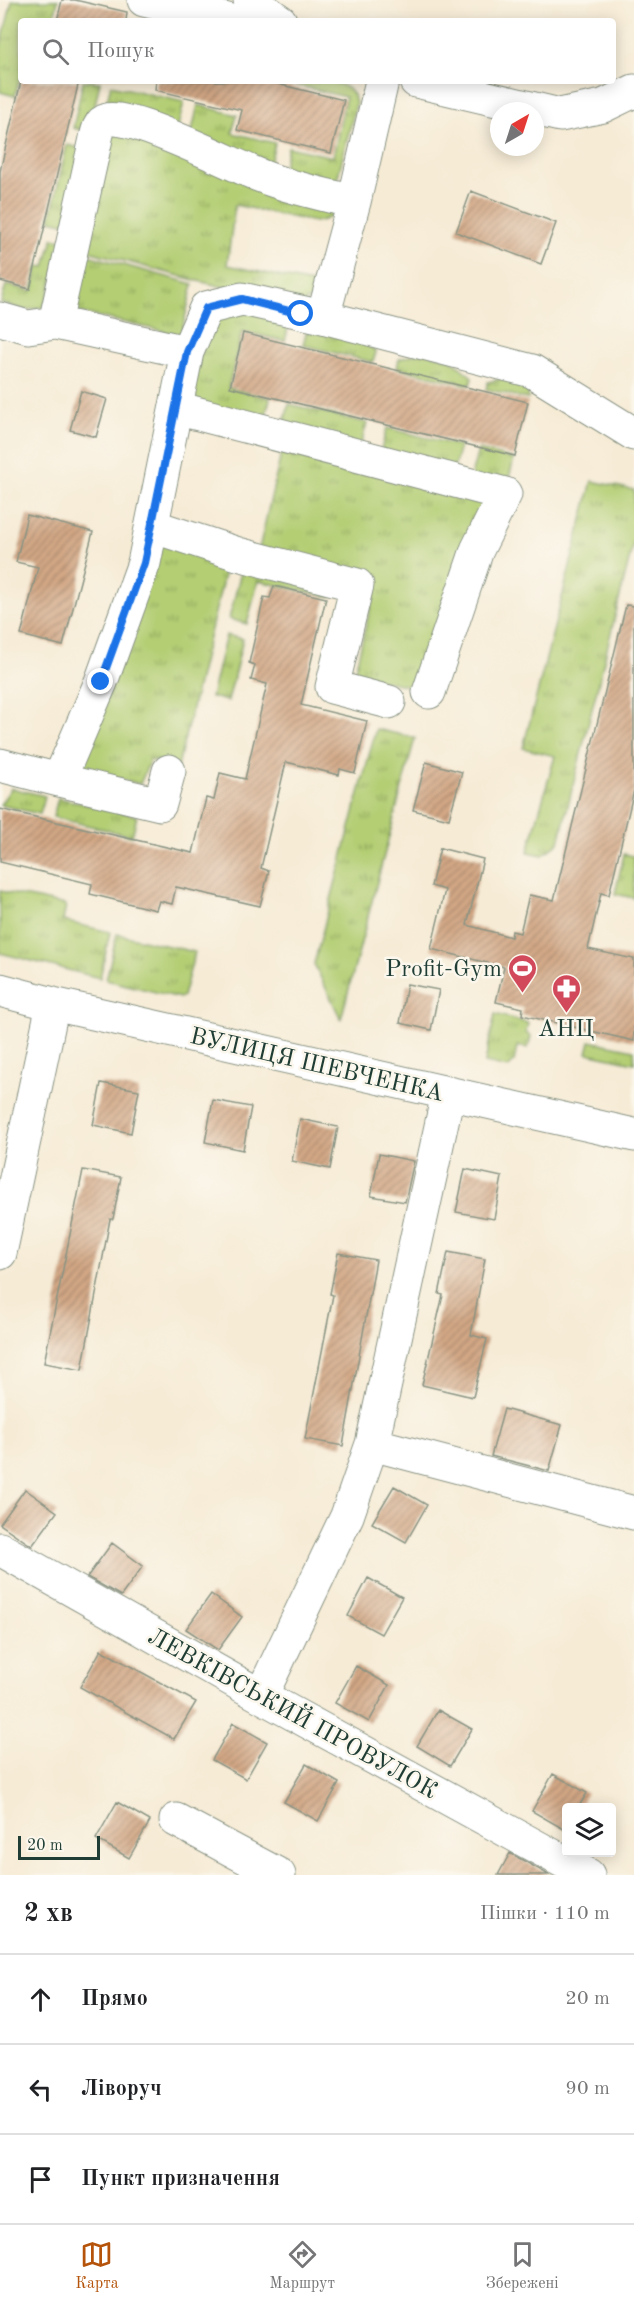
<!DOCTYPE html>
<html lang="uk">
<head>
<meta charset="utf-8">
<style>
  :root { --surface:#fff; --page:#f6f6f6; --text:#202124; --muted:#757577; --line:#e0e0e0; --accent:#b45309 }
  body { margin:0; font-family:"Old Standard TT",serif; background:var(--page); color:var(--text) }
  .controls { position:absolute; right:18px; bottom:18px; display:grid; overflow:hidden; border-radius:6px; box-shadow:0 3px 15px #0003 }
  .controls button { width:54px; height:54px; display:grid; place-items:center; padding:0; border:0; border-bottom:2px solid var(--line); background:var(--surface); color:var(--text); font:30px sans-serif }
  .compass { position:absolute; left:490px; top:102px; width:54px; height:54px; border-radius:50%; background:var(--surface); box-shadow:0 3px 15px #0003; rotate:39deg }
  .scale { position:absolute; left:18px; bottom:15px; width:82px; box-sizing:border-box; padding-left:6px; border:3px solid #1f3d34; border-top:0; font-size:16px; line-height:21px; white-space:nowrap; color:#1f3d34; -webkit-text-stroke:4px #fbf7ec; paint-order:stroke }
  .stop { position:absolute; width:18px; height:18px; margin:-14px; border:4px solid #1a73e8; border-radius:50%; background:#fff }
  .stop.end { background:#1a73e8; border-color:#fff; box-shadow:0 2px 6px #0008 }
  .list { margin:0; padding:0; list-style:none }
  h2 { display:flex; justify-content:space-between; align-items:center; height:78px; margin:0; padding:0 24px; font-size:26px }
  h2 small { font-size:20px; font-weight:400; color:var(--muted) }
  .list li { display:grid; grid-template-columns:39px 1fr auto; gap:18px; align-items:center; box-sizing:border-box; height:90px; padding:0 24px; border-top:2px solid var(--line) }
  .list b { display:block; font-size:22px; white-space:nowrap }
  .list em { font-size:20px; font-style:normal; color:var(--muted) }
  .icon { flex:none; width:33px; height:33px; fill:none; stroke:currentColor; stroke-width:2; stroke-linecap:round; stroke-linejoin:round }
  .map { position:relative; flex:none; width:634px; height:1875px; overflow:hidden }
  .search { position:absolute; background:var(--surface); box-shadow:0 3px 15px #0003; left:18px; right:18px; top:18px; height:66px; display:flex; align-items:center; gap:15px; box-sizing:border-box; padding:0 21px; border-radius:6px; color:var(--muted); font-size:22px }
  .sheet { height:348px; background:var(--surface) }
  nav { display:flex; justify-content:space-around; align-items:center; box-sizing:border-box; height:84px; border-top:2px solid var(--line); background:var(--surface); font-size:16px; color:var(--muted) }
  nav a { display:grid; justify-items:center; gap:3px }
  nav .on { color:var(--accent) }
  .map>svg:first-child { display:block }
  .grass { fill:url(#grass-tufts); stroke:#698654; stroke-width:1.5 }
  .building { fill:url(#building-hatch) }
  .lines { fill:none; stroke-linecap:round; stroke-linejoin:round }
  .minor-casing { stroke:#8a9484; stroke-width:35 }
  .minor { stroke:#fff; stroke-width:33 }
  .route { stroke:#1a73e8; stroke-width:8 }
  .labels { text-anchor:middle; stroke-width:5; stroke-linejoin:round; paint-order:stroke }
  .poi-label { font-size:24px; fill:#1f3d34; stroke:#fbf7ec; text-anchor:end }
  .street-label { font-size:24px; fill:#1f3d34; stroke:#fbf7ec }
</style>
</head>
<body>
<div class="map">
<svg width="634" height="1875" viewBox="0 0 634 1875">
  <defs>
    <pattern id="grass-tufts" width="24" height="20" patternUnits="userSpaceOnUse" patternTransform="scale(1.5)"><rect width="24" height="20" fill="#b3ce73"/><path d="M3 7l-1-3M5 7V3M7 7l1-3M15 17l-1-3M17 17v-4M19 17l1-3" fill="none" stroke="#91a85f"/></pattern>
    <pattern id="building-hatch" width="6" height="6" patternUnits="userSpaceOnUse" patternTransform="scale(1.5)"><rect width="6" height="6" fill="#d2a785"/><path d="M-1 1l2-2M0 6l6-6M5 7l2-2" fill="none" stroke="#aa896e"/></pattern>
  </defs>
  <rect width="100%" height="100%" fill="#fbf7ec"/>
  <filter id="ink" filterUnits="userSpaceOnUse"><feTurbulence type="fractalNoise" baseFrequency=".0167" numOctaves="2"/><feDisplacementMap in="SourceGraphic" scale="12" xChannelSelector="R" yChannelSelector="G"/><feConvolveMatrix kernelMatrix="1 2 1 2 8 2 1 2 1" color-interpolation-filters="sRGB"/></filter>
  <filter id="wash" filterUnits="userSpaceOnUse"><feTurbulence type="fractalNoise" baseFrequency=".008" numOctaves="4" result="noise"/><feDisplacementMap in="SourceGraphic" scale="24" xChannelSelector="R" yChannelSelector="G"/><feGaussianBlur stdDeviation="1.35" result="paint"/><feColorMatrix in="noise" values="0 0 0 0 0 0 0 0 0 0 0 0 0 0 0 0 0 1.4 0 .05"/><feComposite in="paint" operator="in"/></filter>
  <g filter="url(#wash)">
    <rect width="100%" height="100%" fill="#f6ebd5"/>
    <path class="grass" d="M58,0L53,21H21V73L15,96L0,92V49L12,1Z
      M83,81L100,82L89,132L73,128Z
      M280,81C302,81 352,73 356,104L335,188L283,169L288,147L333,157L346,97Z
      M111,85L184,102L177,130L113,109L107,100Z
      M198,105L237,115L232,133L275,143L270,163L191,135Z
      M117,127L339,206C333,217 327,220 315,222L235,205L227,265L312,283L317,285L318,295L299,305L194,280L81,249L105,132Z
      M67,145L85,149L68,224L50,220Z
      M53,238L65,241L44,307L25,310L1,303L6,285L32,291L38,266L45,267Z
      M80,253L193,284L181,335L73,311Z
      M224,309L290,319L285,341L242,331L228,388L270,398L264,423L189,403L207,324Z
      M329,329L358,336L376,352L373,362L303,345L306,333Z
      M422,352L450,359L472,377L470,385L397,368L399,359Z
      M513,376L529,384L528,399L486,389L488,382Z
      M289,404L367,423L360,447L283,428Z
      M387,428L460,446L453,472L380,453Z
      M283,446L488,497L417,688L354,674L378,577L259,549Z
      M478,450L514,459L507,485L471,476Z
      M592,481L634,490V540L559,842L543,855L528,852L555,756L523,748Z
      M162,543L227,563L178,766L150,760L140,784L80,769Z
      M242,568L330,593L331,597L258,581L247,624L229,619Z
      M226,635L243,639L228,701L211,697Z
      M376,729L415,738L341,1019L314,964Z
      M11,788L45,796L40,814L0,805Z
      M58,798L137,816L132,836L53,817Z
      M624,854L634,856V898L615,894Z
      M0,891L66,905L63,921L110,932L100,978L0,953Z
      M117,934L195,952L183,996L180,998L106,980Z
      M495,1014L528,1023L526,1033L531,1036L528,1048L517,1046L514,1062L508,1068L485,1063Z
      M590,1041L634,1050V1063L587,1053Z"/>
    <g id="blocks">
      <path class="building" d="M62,0H75L127,12L126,21H57Z
        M21,81H79L30,289L0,281V171Z
        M156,81H265L344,100L331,153L237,130L242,110L155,90Z
        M471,191L556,223L541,264L456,232Z
        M243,333L528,402L515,456L230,387Z
        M81,391L107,399L96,437L70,430Z
        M27,515L93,532L63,646L21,635L38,567L16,562Z
        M274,586L326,598L301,705L367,721L355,773L340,769L339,775L286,762L261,868L269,871L260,906L176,887L172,904L159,901L156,910L90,894L92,884L0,862V809L193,853L206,798L214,800L220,773L245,779L267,684L251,680L255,665L249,663L264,597L270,598Z
        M626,605L634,606V790L609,895L601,893L588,949L634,959V1041L522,1015L523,1008L496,1002L504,967L431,949L445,890L431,886L440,848L483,859L467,925L511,937L512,931L520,933L529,895L554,900Z
        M426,762L462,772L449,819L413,810Z
        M407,984L439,990L431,1030L400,1023Z
        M101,1083L139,1090L131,1133L93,1125Z
        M213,1100L251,1107L243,1150L205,1142Z
        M300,1119L338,1127L330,1169L292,1161Z
        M379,1154L414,1161L405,1202L371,1196Z
        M465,1169L502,1177L494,1219L456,1212Z
        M83,1170L121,1177L113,1219H110L82,1370L44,1363Z
        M448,1252L485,1259L471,1335L487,1339L473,1397L422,1385L443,1295L439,1294Z
        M338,1253L376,1260L343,1446L305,1439L333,1295L330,1294Z
        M504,1409L562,1425L549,1471L491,1456Z
        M394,1486L427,1505L406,1542L372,1523Z
        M25,1489L57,1512L32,1546L0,1524Z
        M112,1543L143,1566L121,1596L87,1577Z
        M368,1578L402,1597L381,1634L348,1616Z
        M211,1594L242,1617L218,1650L186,1629Z
        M101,1650L196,1702L174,1739L80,1687Z
        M356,1666L389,1685L369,1722L335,1703Z
        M438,1710L472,1729L450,1766L417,1746Z
        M233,1723L267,1742L246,1779L212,1760Z
        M306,1764L339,1783L318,1821L284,1802Z
        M553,1774L587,1793L578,1808H567V1831L532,1811Z
        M117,1802L150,1821L129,1858L96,1839Z
        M510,1853L549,1875H498Z"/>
    </g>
  </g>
  <g filter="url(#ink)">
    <use href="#blocks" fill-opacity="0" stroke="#8a9484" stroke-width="1.5"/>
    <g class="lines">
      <defs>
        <path id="minor" d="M144,0L232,21
          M250,0L280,21
          M416,81L560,115L603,106L634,91
          M323,317L532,371L634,434
          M0,319L28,327L55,323L187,352
          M55,323L95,143C97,135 98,122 107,120C131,113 233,165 261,176C290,188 323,194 354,202
          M176,408L505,494L477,550L429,692
          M152,526L238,554L357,585L332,687L389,702
          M0,765L59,780L101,682L144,563L187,352L206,308L242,299L323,317L354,202L382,81
          M59,780L160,804L169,771
          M0,990L53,1004L634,1135
          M0,1253L53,1004
          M372,1444L634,1513
          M0,1549L261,1696L588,1875
          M261,1696L347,1516L372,1444L448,1094
          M176,1820L279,1875"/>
      </defs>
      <use href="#minor" class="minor-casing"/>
      <use href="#minor" class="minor"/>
    </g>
  </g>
  <g class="lines" filter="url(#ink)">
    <path class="route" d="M101,682L144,563L187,352L206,308L242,299L301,314"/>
  </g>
  <defs>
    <symbol id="stadium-pin" viewBox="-11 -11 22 30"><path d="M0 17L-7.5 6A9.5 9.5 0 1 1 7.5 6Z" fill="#d1495b" stroke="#fbf7ec"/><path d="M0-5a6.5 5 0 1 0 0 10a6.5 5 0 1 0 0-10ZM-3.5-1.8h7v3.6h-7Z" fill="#fff"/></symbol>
    <symbol id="pharmacy-pin" viewBox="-11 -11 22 30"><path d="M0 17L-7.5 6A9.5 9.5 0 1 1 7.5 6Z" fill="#d1495b" stroke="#fbf7ec"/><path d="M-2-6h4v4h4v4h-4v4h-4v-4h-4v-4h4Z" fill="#fff"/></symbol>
  </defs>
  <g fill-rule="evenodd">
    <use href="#stadium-pin" x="506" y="952" width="33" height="45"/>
    <use href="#pharmacy-pin" x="550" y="972" width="33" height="45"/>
  </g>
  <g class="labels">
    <g class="poi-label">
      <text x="502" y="976">Profit-Gym</text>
      <text x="566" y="1036" text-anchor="middle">АНЦ</text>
    </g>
    <g class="street-label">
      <text transform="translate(317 1064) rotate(13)" y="8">ВУЛИЦЯ ШЕВЧЕНКА</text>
      <text transform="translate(293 1713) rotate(29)" y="8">ЛЕВКІВСЬКИЙ ПРОВУЛОК</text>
    </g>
  </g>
</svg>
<div class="controls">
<button><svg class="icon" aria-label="layers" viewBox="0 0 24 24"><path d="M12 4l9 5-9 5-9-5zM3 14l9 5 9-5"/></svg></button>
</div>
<svg class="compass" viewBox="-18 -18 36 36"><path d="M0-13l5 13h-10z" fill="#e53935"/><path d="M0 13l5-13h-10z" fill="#757577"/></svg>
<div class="scale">20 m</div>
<div class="stop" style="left:301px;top:314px"></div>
<div class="stop end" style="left:101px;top:682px"></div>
<div class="search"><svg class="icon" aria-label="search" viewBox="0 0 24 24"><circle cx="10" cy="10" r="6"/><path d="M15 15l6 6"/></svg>Пошук</div>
</div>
<section class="sheet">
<h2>2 хв<small>Пішки · 110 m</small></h2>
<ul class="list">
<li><svg class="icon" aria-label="ahead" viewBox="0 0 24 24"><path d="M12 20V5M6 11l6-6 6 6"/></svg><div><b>Прямо</b></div><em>20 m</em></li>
<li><svg class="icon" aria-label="left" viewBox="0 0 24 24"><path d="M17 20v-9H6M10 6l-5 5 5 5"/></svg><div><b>Ліворуч</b></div><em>90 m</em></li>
<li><svg class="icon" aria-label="arrive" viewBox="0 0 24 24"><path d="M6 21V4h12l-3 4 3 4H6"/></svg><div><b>Пункт призначення</b></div></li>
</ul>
</section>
<nav>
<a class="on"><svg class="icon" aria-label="map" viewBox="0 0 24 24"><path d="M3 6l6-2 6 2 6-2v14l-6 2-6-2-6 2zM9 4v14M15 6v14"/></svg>Карта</a>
<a><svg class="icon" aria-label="directions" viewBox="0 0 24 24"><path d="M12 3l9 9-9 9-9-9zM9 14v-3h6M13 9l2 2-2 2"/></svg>Маршрут</a>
<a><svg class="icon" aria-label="saved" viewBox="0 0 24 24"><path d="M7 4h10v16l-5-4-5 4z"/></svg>Збережені</a>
</nav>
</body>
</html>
